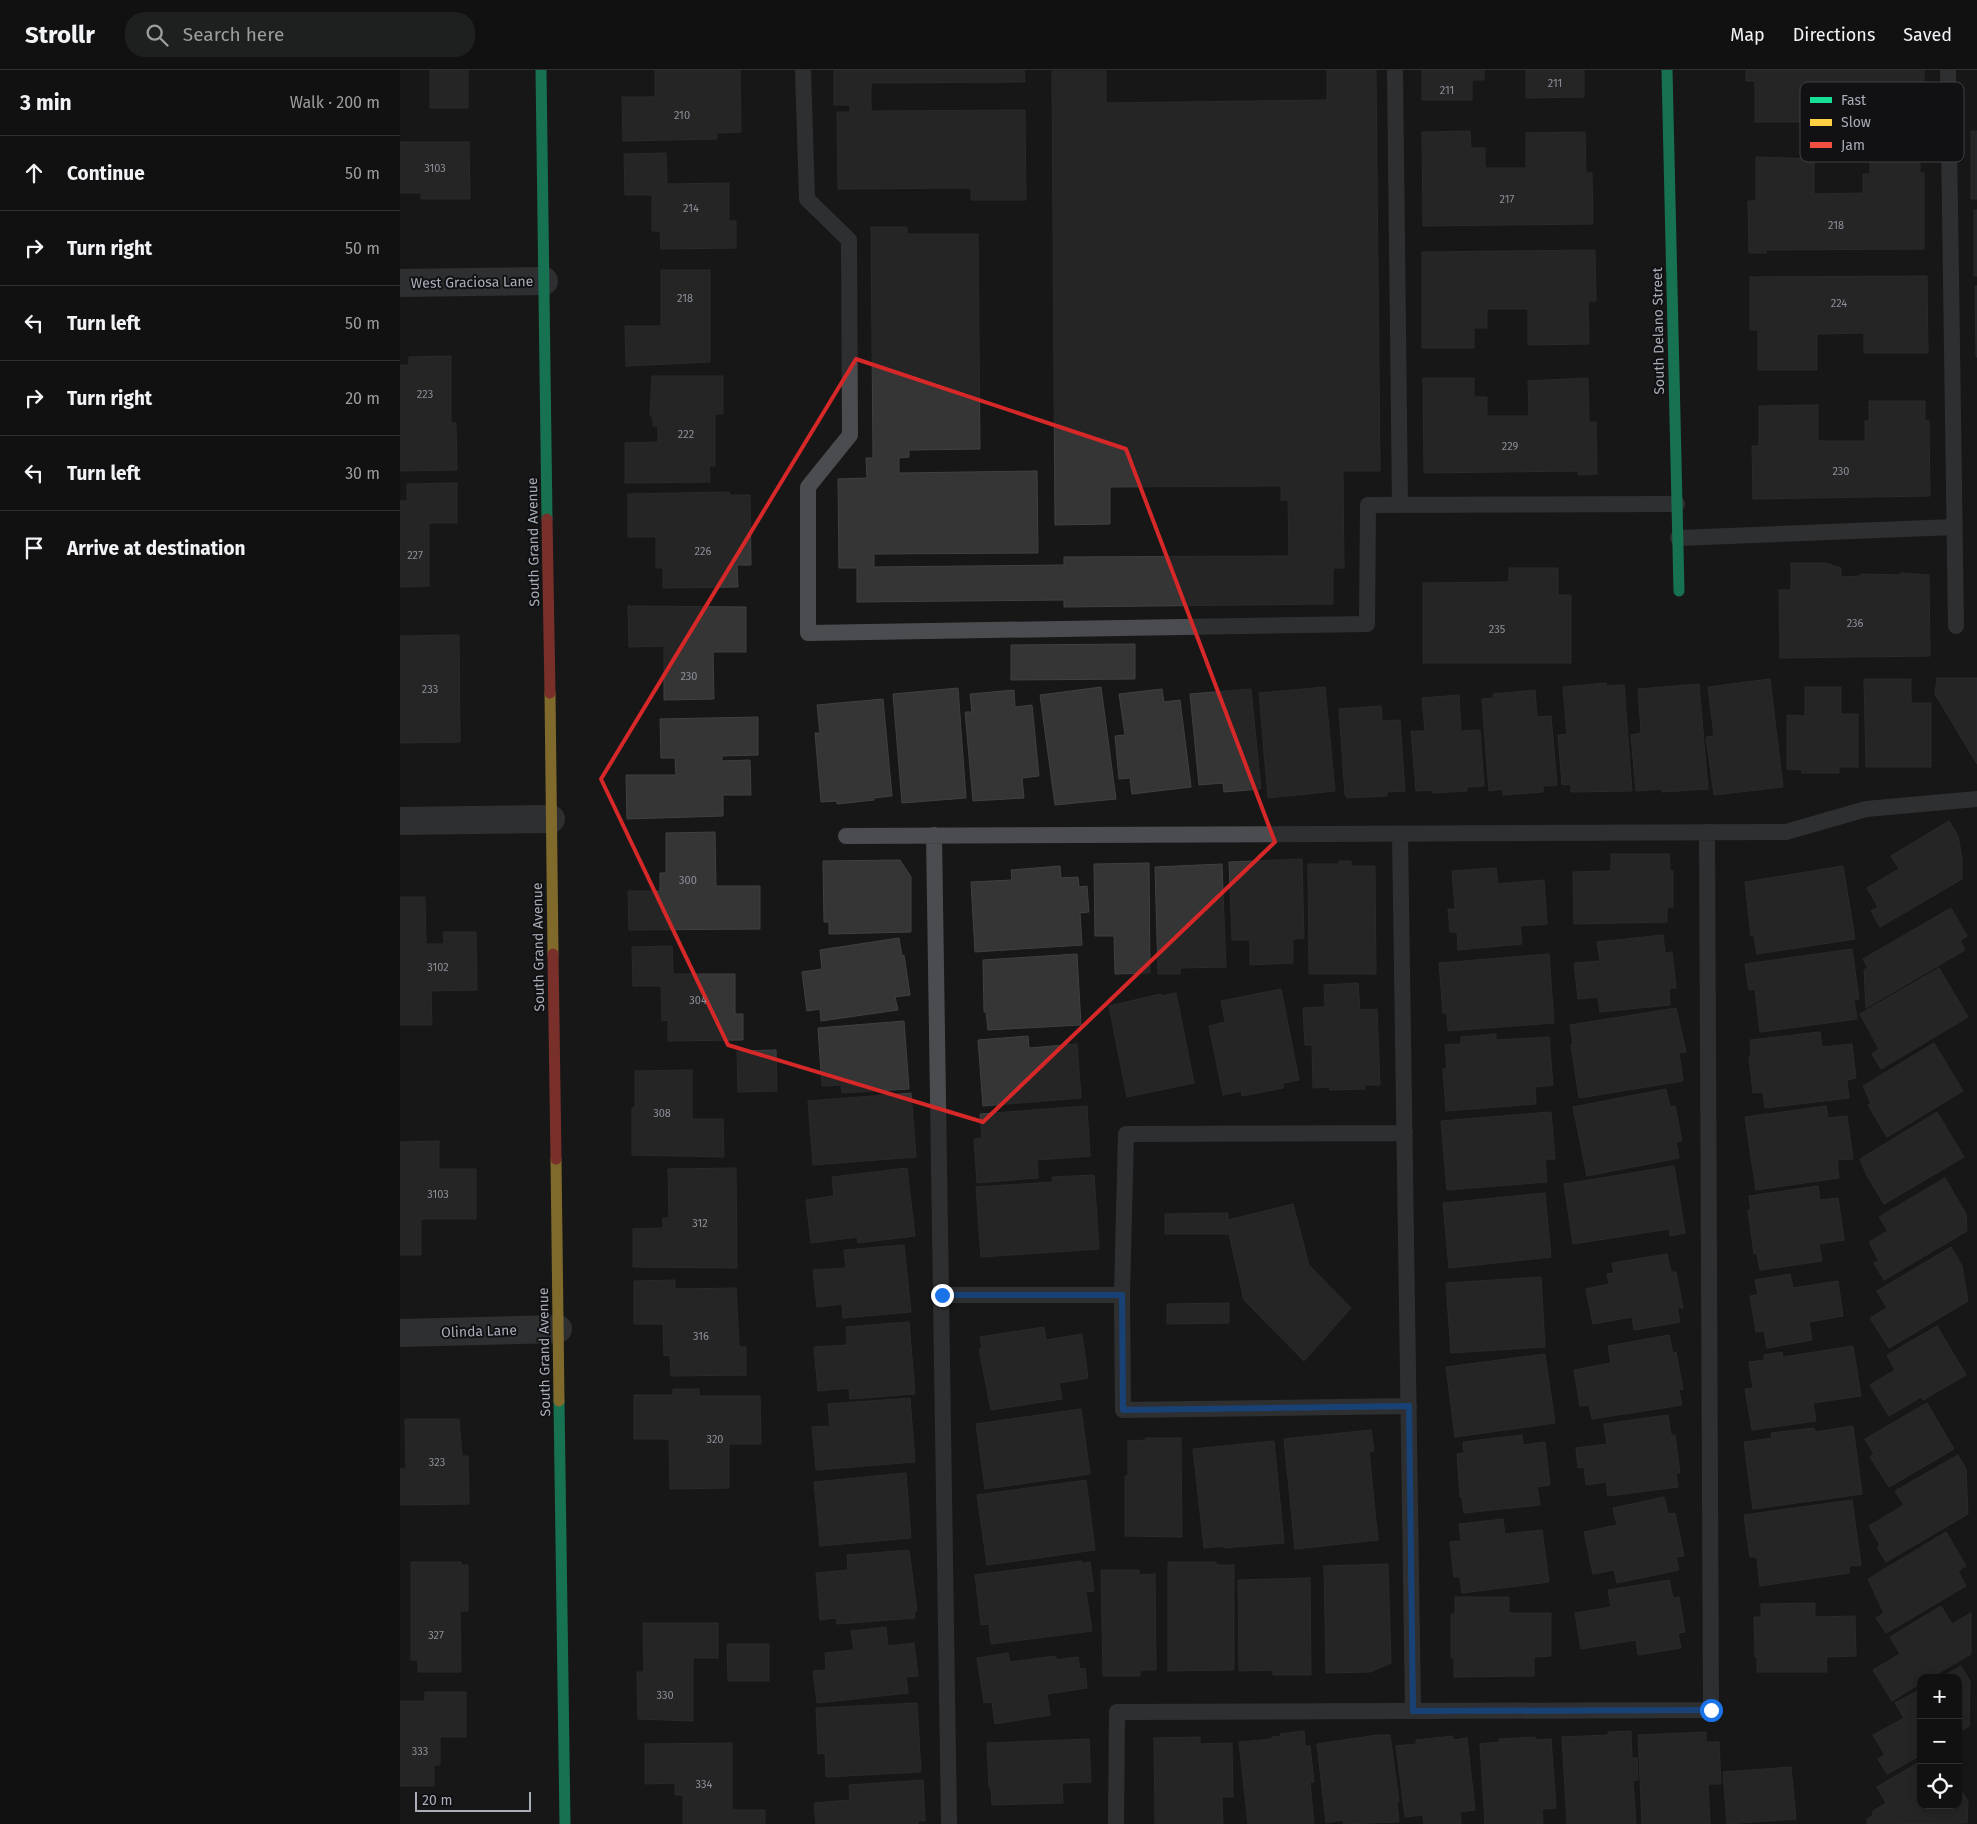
<!DOCTYPE html>
<html lang="en">
<head>
<meta charset="utf-8">
<style>
  :root { --surface:#111; --page:#1e1f1f; --text:#f1f3f6; --muted:#9c9d9f; --line:#303131 }
  body { margin:0; font-family:"Fira Sans",sans-serif; background:var(--page); color:var(--text) }
  .controls { position:absolute; right:15px; bottom:15px; display:grid; overflow:hidden; border-radius:10px; box-shadow:0 2px 12px #0003 }
  .controls button { width:45px; height:45px; display:grid; place-items:center; padding:0; border:0; border-bottom:1px solid var(--line); background:var(--surface); color:var(--text); font:25px sans-serif }
  .scale { position:absolute; left:15px; bottom:12px; width:116px; box-sizing:border-box; padding-left:5px; border:2px solid #a8adb8; border-top:0; font-size:14px; line-height:18px; white-space:nowrap; color:#a8adb8; -webkit-text-stroke:4px #111113; paint-order:stroke }
  .stop { position:absolute; width:15px; height:15px; margin:-11px; border:4px solid #1a73e8; border-radius:50%; background:#fff }
  .stop.end { background:#1a73e8; border-color:#fff; box-shadow:0 1px 5px #0008 }
  .list { margin:0; padding:0; list-style:none }
  h2 { display:flex; justify-content:space-between; align-items:center; height:65px; margin:0; padding:0 20px; font-size:21px }
  h2 small { font-size:16px; font-weight:400; color:var(--muted) }
  .list li { display:grid; grid-template-columns:32px 1fr auto; gap:15px; align-items:center; box-sizing:border-box; height:75px; padding:0 20px; border-top:1px solid var(--line) }
  .list b { display:block; font-size:19px; white-space:nowrap }
  .list em { font-size:16px; font-style:normal; color:var(--muted) }
  .icon { flex:none; width:28px; height:28px; fill:none; stroke:currentColor; stroke-width:2; stroke-linecap:round; stroke-linejoin:round }
  .map { position:relative; flex:none; width:1577px; height:1754px; overflow:hidden }
  header { display:flex; align-items:center; gap:30px; box-sizing:border-box; height:70px; padding:0 25px; background:var(--surface); border-bottom:1px solid var(--line) }
  header strong { font-size:24px }
  nav { display:flex; gap:28px; margin-inline-start:auto; font-size:18px }
  .search { width:350px; height:45px; background:var(--page); display:flex; align-items:center; gap:12px; box-sizing:border-box; padding:0 18px; border-radius:20px; color:var(--muted); font-size:19px }
  main { display:flex }
  aside { flex:1; background:var(--surface) }
  .map>svg:first-child { display:block }
  .building { fill:#353536; stroke:#3f4043 }
  .lines { fill:none; stroke-linecap:round; stroke-linejoin:round }
  .lane { stroke:#4b4c50; stroke-width:16 }
  .street { stroke:#4b4c50; stroke-width:28 }
  .fast { stroke:#16e098; stroke-width:11 }
  .slow { stroke:#ffcf43; stroke-width:11 }
  .jam { stroke:#f24e42; stroke-width:11 }
  .route { stroke:#1a73e8; stroke-width:6 }
  .marked { fill:none; stroke:#d62828; stroke-width:4; stroke-linejoin:round }
  .labels { text-anchor:middle; stroke-width:4; stroke-linejoin:round; paint-order:stroke }
  .number-label { font-size:11px; fill:#8b8f98 }
  .street-label { font-size:14px; fill:#a8adb8; stroke:#111113 }
  .key { fill:#111113; stroke:#3e4045; stroke-width:1 }
  .key-label { font-size:14px; fill:#a8adb8 }
</style>
</head>
<body>
<header>
<strong>Strollr</strong>
<div class="search"><svg class="icon" aria-label="search" viewBox="0 0 24 24"><circle cx="10" cy="10" r="6"/><path d="M15 15l6 6"/></svg>Search here</div>
<nav><a>Map</a><a>Directions</a><a>Saved</a></nav>
</header>
<main>
<aside>
<h2>3 min<small>Walk · 200 m</small></h2>
<ul class="list">
<li><svg class="icon" aria-label="ahead" viewBox="0 0 24 24"><path d="M12 20V5M6 11l6-6 6 6"/></svg><div><b>Continue</b></div><em>50 m</em></li>
<li><svg class="icon" aria-label="right" viewBox="0 0 24 24"><path d="M7 20v-9h11M14 6l5 5-5 5"/></svg><div><b>Turn right</b></div><em>50 m</em></li>
<li><svg class="icon" aria-label="left" viewBox="0 0 24 24"><path d="M17 20v-9H6M10 6l-5 5 5 5"/></svg><div><b>Turn left</b></div><em>50 m</em></li>
<li><svg class="icon" aria-label="right" viewBox="0 0 24 24"><path d="M7 20v-9h11M14 6l5 5-5 5"/></svg><div><b>Turn right</b></div><em>20 m</em></li>
<li><svg class="icon" aria-label="left" viewBox="0 0 24 24"><path d="M17 20v-9H6M10 6l-5 5 5 5"/></svg><div><b>Turn left</b></div><em>30 m</em></li>
<li><svg class="icon" aria-label="arrive" viewBox="0 0 24 24"><path d="M6 21V4h12l-3 4 3 4H6"/></svg><div><b>Arrive at destination</b></div></li>
</ul>
</aside>
<div class="map">
<svg width="1577" height="1754" viewBox="0 0 1577 1754">
  <rect width="100%" height="100%" fill="#171717"/>
  <path class="building" d="M30,0H68V38H30Z
    M255,0H340L341,62L317,63V69L223,71L222,27H255Z
    M434,0H624L625,12L471,13V41L625,40L626,130H571V118L438,119L437,42H450V35H434Z
    M927,0H976L980,401H943L944,498H933V534L664,537V530L457,532V498H439L438,409L467,408L466,388H473L471,157H507V164H578L580,379L509,380V387L499,388V403L637,401L638,483L474,484V497L664,495V487L889,486L888,430H881V416L710,417V454L655,455L652,1H706V33L927,30Z
    M1022,0H1084V10H1072V30H1022Z
    M1126,0H1184V27L1126,28Z
    M1346,0H1524V35H1462V15L1415,16V52H1355V11H1346Z
    M1070,61L1071,78H1085V98H1126V63L1185,62L1186,103H1192L1193,154L1023,156L1022,62Z
    M1571,61H1577V129H1571Z
    M0,72H69L70,129H21V123H0Z
    M266,83L267,114L329,113V151H336V178L261,179L260,161H252V125H225L224,84Z
    M1520,84V103H1524V179L1366,180V183H1349L1348,131H1356V87L1414,89V124L1463,123V104H1470V85Z
    M1574,140H1577V206H1574Z
    M1195,180L1196,231H1188L1189,274L1128,275V239H1087V258H1074V278H1022V182Z
    M261,200H310V292L226,296L225,256H261Z
    M1527,206L1528,283H1464V263L1417,264V300H1358V260H1350V207Z
    M1575,216H1577V287H1576Z
    M51,286V353H56L57,400L0,401V295H9V287Z
    M252,306H323V344H315V396H309L310,412L225,413V373L258,372V356H253V346H250Z
    M1023,308H1074V327H1087V346H1129L1128,311L1188,308L1189,352H1196L1197,404L1178,405V401L1024,403Z
    M1469,331H1525V351H1529L1530,426L1353,429L1352,376H1359V336L1418,335V371H1465V351H1469Z
    M57,413V453H29V516L0,517V431H7V414Z
    M329,422L330,425H350L351,495H337L338,517L263,518V498H256V467H228V424Z
    M1391,493H1425L1441,498V507L1461,506V504L1501,505V503L1529,505L1530,586L1380,588L1379,520H1391Z
    M1109,498H1158V525H1171V593H1023V513L1109,512Z
    M228,536L346,537V582H313L314,629L264,630V576L229,577Z
    M59,565L60,672L0,673V566Z
    M735,574V609L611,610V575Z
    M1537,608H1577V694L1535,624Z
    M1370,609L1383,717L1314,725L1306,667L1314,666L1308,617Z
    M1464,609H1511V633H1531V697H1466Z
    M1206,613L1207,616L1224,615L1232,721L1171,722V714L1162,715L1158,665L1167,664L1163,617Z
    M1299,614L1308,719L1262,722V719L1236,721L1231,665L1241,663L1238,619Z
    M701,617L716,729L655,735L640,625Z
    M925,617L935,721L868,728L859,623Z
    M1405,617H1441V644H1458V697H1439V703H1402V700L1387,699V645L1405,646Z
    M558,618L566,728L502,733L493,624Z
    M762,619L764,632L780,630L791,717L732,724L730,708L719,709L715,666L725,665L719,624Z
    M851,619L861,719L824,722L823,713L799,715L790,624Z
    M614,620L615,637L632,635L639,706L622,708L624,728L573,731L565,642H572L570,624Z
    M1135,620L1137,647L1151,646L1157,715L1143,716V722L1103,725V719L1089,721L1082,629L1094,628L1093,624Z
    M1059,625L1061,661L1080,660L1084,716L1067,717V721L1032,723V720L1016,721L1011,661H1025L1022,628Z
    M483,629L492,726L474,728V730L437,734V731L421,732L415,663H420L417,635Z
    M981,636L982,651L1000,650L1005,721L987,722V726L947,728L945,725L939,639Z
    M358,647V685L322,686V691L350,690L351,725H323V746L227,749L226,705H276L275,688H261L260,649Z
    M1549,751L1558,766L1562,788V809L1480,857L1471,841L1478,837L1467,818L1499,799L1491,786Z
    M315,762L316,816H360V859L229,860L228,821H260V803H266V763Z
    M1211,784H1269L1270,801H1273V837H1267V852L1174,854L1173,802L1211,801Z
    M902,789L904,868L893,869V893L850,895V870H832L829,792Z
    M500,790L511,807V862L429,864V852H424L423,791Z
    M939,791H951V796H975L976,904H909L908,794H939Z
    M749,793L750,903L715,904L714,866H695L694,794Z
    M822,794L826,897L780,898V904H758L755,797Z
    M660,796L661,808L678,807L679,817L687,816L689,842L680,843L682,875L575,882L571,812L612,810L611,800Z
    M1443,796L1455,869L1357,884L1354,866H1351L1345,812Z
    M1096,798L1098,814L1144,810L1147,854L1120,856L1122,874L1058,880L1057,862H1050L1048,839H1055L1052,801Z
    M0,827H25L26,874H44L43,862H76L77,920L31,921L32,955H0Z
    M1551,838L1567,866L1560,871L1565,880L1466,938L1464,900L1468,898L1463,889Z
    M1263,865L1265,883L1272,882L1276,918H1269L1270,935L1200,942L1198,927L1178,929L1174,893L1200,891L1197,872Z
    M499,868L502,886L504,885L510,925L495,927L498,940L421,951L420,939L407,941L402,902L422,899L420,880Z
    M272,876L273,904H335V944H343V970L268,971V950L262,951L261,916H233L232,877Z
    M1452,879L1459,929L1454,930L1457,949L1360,962L1355,919L1349,920L1345,894Z
    M677,884L681,955L588,960L586,942H584L583,890Z
    M1149,884L1154,953L1048,961L1047,943H1043L1039,893Z
    M1539,898L1568,947L1481,999L1472,984L1479,979L1460,944Z
    M958,913L960,940L977,939L980,1015H965V1019L930,1020L929,1017L913,1018L912,975H905L903,938L925,937L924,915Z
    M881,919L899,1010L883,1013V1018L842,1026L841,1021L823,1025L809,956L825,952L821,931Z
    M776,923L794,1013L727,1027L709,936L761,924L762,926Z
    M1276,938L1286,982L1279,983L1283,1011L1179,1028L1171,975L1173,974L1170,955Z
    M504,951L509,1019L442,1023L441,1015L422,1016L418,958Z
    M1420,962L1422,977L1452,974L1456,1008L1447,1010L1449,1028L1365,1038L1363,1022L1353,1023L1349,987L1351,986L1350,970Z
    M1096,964V970L1149,967L1153,1015L1135,1017L1136,1034L1046,1041L1043,999H1047L1045,975L1061,974V967Z
    M628,966L629,978L677,974L681,1028L583,1036L578,970Z
    M1534,973L1563,1021L1487,1067L1468,1035L1471,1033L1463,1016Z
    M376,980L377,1021L338,1022L337,981Z
    M292,1000V1049H323L324,1087L232,1085V1038H235V1001Z
    M1266,1019L1270,1037L1275,1036L1282,1071L1276,1072L1279,1088L1187,1106L1173,1037Z
    M511,1023L516,1087L413,1095L408,1031Z
    M687,1036L690,1086L637,1090L638,1108L577,1113L574,1069L582,1068L580,1044Z
    M1426,1036L1428,1048L1447,1046L1453,1089L1437,1090L1439,1108L1356,1120L1345,1047Z
    M1151,1042L1155,1089H1145L1147,1112L1047,1120L1041,1051Z
    M1537,1042L1564,1087L1484,1134L1466,1104L1460,1089Z
    M39,1071V1099H76V1149H21V1185H0V1072Z
    M1274,1096L1285,1163L1270,1166L1269,1159L1173,1174L1164,1114Z
    M336,1098L337,1198L233,1197V1159L263,1158V1148H269L268,1099Z
    M507,1098L515,1166L458,1173L457,1167L411,1173L406,1130L434,1126L432,1107Z
    M694,1105L699,1179L581,1187L576,1117L653,1112L652,1107Z
    M1545,1108L1566,1144L1567,1161L1484,1210L1474,1193L1479,1191L1469,1172L1488,1161L1479,1147Z
    M1418,1116L1420,1130L1438,1128L1444,1170L1419,1174L1422,1191L1360,1200L1357,1183L1354,1184L1348,1140H1351L1349,1126Z
    M1145,1123L1151,1187L1049,1198L1043,1133Z
    M893,1134L909,1195L951,1238L904,1291L844,1230L829,1164H765V1144L828,1143V1150Z
    M504,1175L511,1242L443,1248L442,1234L417,1237L413,1200L446,1198L444,1180Z
    M1551,1177L1562,1196L1568,1231L1489,1278L1470,1248L1487,1238L1477,1221Z
    M1267,1184L1271,1202H1276L1283,1238H1277L1280,1252L1234,1260L1232,1247L1193,1254L1186,1219L1209,1214L1207,1204L1214,1203L1212,1193Z
    M1390,1204L1393,1218L1438,1211L1443,1246L1409,1252L1412,1270L1367,1278L1364,1261L1356,1262L1350,1226L1358,1225L1355,1210Z
    M1141,1207L1145,1277L1051,1283L1046,1213Z
    M275,1210V1219L336,1218L339,1277H346V1305L271,1306L270,1285L264,1286L263,1254H234V1211Z
    M829,1233V1253L767,1254V1234Z
    M509,1252L515,1324L450,1329L449,1318L418,1321L414,1277L447,1275L446,1257Z
    M1537,1256L1566,1305L1523,1330L1521,1327L1489,1346L1470,1315L1495,1300L1487,1285Z
    M644,1257L646,1270L682,1264L688,1308L659,1313L662,1329L591,1340L579,1279H582L580,1267Z
    M1269,1265L1273,1284L1276,1282L1283,1319L1279,1320L1282,1335L1192,1349L1189,1335L1180,1336L1174,1300L1211,1293L1208,1276Z
    M1453,1276L1461,1326L1413,1333L1416,1351L1352,1360L1345,1319L1353,1318L1349,1292L1364,1290V1285L1382,1282L1383,1287Z
    M1145,1284L1155,1353L1055,1367L1046,1297Z
    M273,1319H299V1326H360L361,1374H329V1418L270,1419L269,1369H234V1325H273Z
    M510,1328L515,1392L416,1400L412,1357L430,1356L428,1334Z
    M1527,1333L1554,1379L1489,1417L1470,1387L1474,1384L1465,1369Z
    M681,1339L690,1404L585,1419L576,1354Z
    M1268,1345L1271,1365H1275L1280,1403H1276L1278,1417L1208,1426L1206,1412L1186,1415L1184,1397L1178,1398L1176,1378L1207,1374L1204,1354Z
    M5,1349H59L62,1386H68L69,1434L0,1435V1399H6Z
    M1453,1356L1462,1424L1353,1439L1344,1372L1372,1368L1371,1363L1414,1358L1415,1362Z
    M971,1360L974,1381L969,1382L978,1470L895,1479L884,1369Z
    M1122,1365L1123,1375L1145,1372L1150,1415L1137,1417L1140,1435L1064,1443L1062,1427H1060L1057,1384L1064,1383L1063,1372Z
    M746,1368H781L782,1467L725,1466V1406H728V1371L746,1370Z
    M874,1371L884,1473L824,1478V1476L804,1478L793,1379Z
    M1558,1385L1566,1399L1568,1444L1486,1492L1477,1477L1480,1475L1469,1456L1504,1435L1495,1421Z
    M506,1403L511,1468L420,1476L414,1412Z
    M686,1410L695,1480L587,1495L577,1425Z
    M1264,1427L1268,1444L1275,1443L1284,1486L1276,1487L1279,1500L1217,1513L1214,1500L1193,1504L1184,1462L1217,1455L1213,1438Z
    M1452,1430L1461,1495L1449,1496V1503L1360,1516L1357,1487H1350L1344,1445Z
    M1103,1449L1105,1464L1142,1460L1149,1512L1062,1523L1060,1507H1054L1050,1472L1061,1471L1059,1454Z
    M1546,1462L1566,1496L1558,1501L1566,1516L1486,1563L1476,1548L1484,1543L1468,1509Z
    M509,1480L517,1541H514L515,1548L437,1554L436,1548L420,1550L416,1503L448,1500L447,1485Z
    M682,1491V1494L690,1492L694,1521L686,1522L692,1561L591,1574L589,1554L581,1555L575,1505Z
    M11,1492H61V1495H68V1541H60L61,1602H18V1590H11Z
    M768,1492H816V1495H834V1600L768,1601Z
    M988,1494L991,1593L970,1602L926,1603L924,1496Z
    M701,1500H739V1505L755,1504L756,1600H740V1606H703Z
    M910,1508L911,1605H873V1600L839,1601L838,1510Z
    M1269,1510L1273,1528L1279,1527L1285,1562L1278,1563L1281,1578L1238,1585L1236,1570L1181,1579L1175,1543L1211,1537L1208,1520Z
    M1055,1527H1109V1543H1151V1586L1134,1587V1606L1054,1607V1588H1051V1544H1055Z
    M1415,1533V1547L1455,1546L1456,1586L1426,1587L1427,1602H1357V1587H1355L1354,1547H1361V1534Z
    M1541,1536L1552,1554L1571,1543V1584L1530,1608H1521V1613L1492,1631L1473,1600L1500,1584L1490,1567Z
    M243,1553H318V1588H293V1651L238,1649L237,1602H244Z
    M486,1557L488,1576L514,1573L518,1606L506,1607L508,1623L417,1633L413,1601L426,1600L425,1583L454,1580L451,1561Z
    M327,1574H369V1611H328Z
    M608,1583L610,1592L656,1586V1590L678,1587L680,1599L685,1598L687,1618L647,1624L650,1645L595,1654L592,1632L584,1633L577,1588Z
    M1561,1596L1570,1611L1569,1656L1558,1663V1608H1540Z
    M1521,1619V1685L1487,1704L1478,1689L1485,1685L1473,1665L1504,1648L1495,1633Z
    M25,1622H66V1667H40V1695H34V1716H0V1631H25Z
    M517,1633L521,1702L426,1707L425,1683L418,1684L416,1638Z
    M904,1661L905,1676H910L914,1712H910L914,1754H848L839,1672L872,1669V1667L881,1666L880,1664Z
    M1231,1661L1232,1688H1237L1238,1710H1233L1236,1754H1167L1162,1667L1208,1665V1662Z
    M1306,1662V1672H1319L1321,1714H1308L1310,1754H1242L1238,1665Z
    M977,1665H990L999,1731L997,1732L999,1752L944,1754L943,1750L926,1753L917,1674Z
    M1053,1666V1670L1067,1668L1075,1740L1060,1742L1061,1754H1024L1023,1745L1005,1747L996,1676L1016,1674V1670Z
    M800,1667V1674L832,1673L833,1727H822L823,1754H755L754,1668Z
    M1135,1667V1670L1151,1669L1156,1738L1142,1739L1143,1754H1085L1080,1674L1099,1672V1669Z
    M689,1669L691,1712L662,1713L663,1733L592,1735L591,1717H589L587,1673Z
    M332,1673V1740H365V1754H283V1725H275V1713L245,1714V1674Z
    M1521,1691V1735H1558V1715L1568,1732L1567,1753L1467,1754V1749L1472,1746L1473,1741L1486,1733L1477,1717Z
    M1391,1697L1396,1749L1327,1754L1323,1702Z
    M523,1710L525,1751H518V1754H416L414,1733L450,1730L449,1715Z"/>
  <g class="lines">
    <path class="lane" d="M403,0L407,129L449,170L450,365L408,417V563L967,554L968,435L1277,434
      M995,0L1000,435
      M1548,0L1556,556
      M1278,468L1554,457
      M1000,764L1013,1641
      M534,765L549,1754
      M446,766L1386,762L1466,739L1577,729
      M1005,1063L726,1064L722,1225L723,1340L1009,1336
      M541,1225H722
      M716,1754L717,1642L1311,1640L1307,762"/>
    <path class="street" d="M0,213L144,211
      M0,751L151,749
      M0,1263L158,1259"/>
    <path class="fast" d="M141,0L147,449
      M1267,0L1279,521
      M159,1331L165,1754"/>
    <path class="slow" d="M150,623L153,884
      M156,1089L159,1331"/>
    <path class="jam" d="M147,449L150,623
      M153,884L156,1089"/>
  </g>
  <g class="lines">
    <path class="route" d="M542,1225H722L723,1340L1009,1336L1013,1641L1311,1640"/>
  </g>
  <path d="M0 0H1577V1754H0ZM456,289L726,379L875,772L583,1052L328,975L201,709Z" fill="#171717" fill-opacity=".55" fill-rule="evenodd"/>
  <path class="marked" d="M456,289L726,379L875,772L583,1052L328,975L201,709Z"/>
  <g class="labels">
    <g class="number-label">
      <text x="1155" y="17">211</text>
      <text x="1047" y="24">211</text>
      <text x="282" y="49">210</text>
      <text x="35" y="102">3103</text>
      <text x="1107" y="133">217</text>
      <text x="291" y="142">214</text>
      <text x="1436" y="159">218</text>
      <text x="285" y="232">218</text>
      <text x="1439" y="237">224</text>
      <text x="25" y="328">223</text>
      <text x="286" y="368">222</text>
      <text x="1110" y="380">229</text>
      <text x="1441" y="405">230</text>
      <text x="303" y="485">226</text>
      <text x="15" y="489">227</text>
      <text x="1455" y="557">236</text>
      <text x="1097" y="563">235</text>
      <text x="289" y="610">230</text>
      <text x="30" y="623">233</text>
      <text x="288" y="814">300</text>
      <text x="38" y="901">3102</text>
      <text x="298" y="934">304</text>
      <text x="262" y="1047">308</text>
      <text x="38" y="1128">3103</text>
      <text x="300" y="1157">312</text>
      <text x="301" y="1270">316</text>
      <text x="315" y="1373">320</text>
      <text x="37" y="1396">323</text>
      <text x="36" y="1569">327</text>
      <text x="265" y="1629">330</text>
      <text x="20" y="1685">333</text>
      <text x="304" y="1718">334</text>
    </g>
    <g class="street-label">
      <text transform="translate(72 212) rotate(-1)" y="5">West Graciosa Lane</text>
      <text transform="translate(1258 261) rotate(-91)" y="5">South Delano Street</text>
      <text transform="translate(133 472) rotate(-91)" y="5">South Grand Avenue</text>
      <text transform="translate(138 877) rotate(-91)" y="5">South Grand Avenue</text>
      <text transform="translate(79 1261) rotate(-2)" y="5">Olinda Lane</text>
      <text transform="translate(144 1282) rotate(-91)" y="5">South Grand Avenue</text>
    </g>
  </g>
  <rect x="1400" y="12" width="164" height="80" rx="8" class="key"/>
  <rect x="1410" y="27" width="22" height="6" fill="#16e098"/>
  <rect x="1410" y="49" width="22" height="7" fill="#ffcf43"/>
  <rect x="1410" y="72" width="22" height="6" fill="#f24e42"/>
  <g class="key-label">
    <text x="1441" y="35">Fast</text>
    <text x="1441" y="57">Slow</text>
    <text x="1441" y="80">Jam</text>
  </g>
</svg>
<div class="controls">
<button>+</button>
<button>−</button>
<button><svg class="icon" aria-label="locate" viewBox="0 0 24 24"><circle cx="12" cy="12" r="6"/><path d="M12 2v4M12 18v4M2 12h4M18 12h4"/></svg></button>
</div>
<div class="scale">20 m</div>
<div class="stop" style="left:1311px;top:1640px"></div>
<div class="stop end" style="left:542px;top:1225px"></div>
</div>
</main>
</body>
</html>
